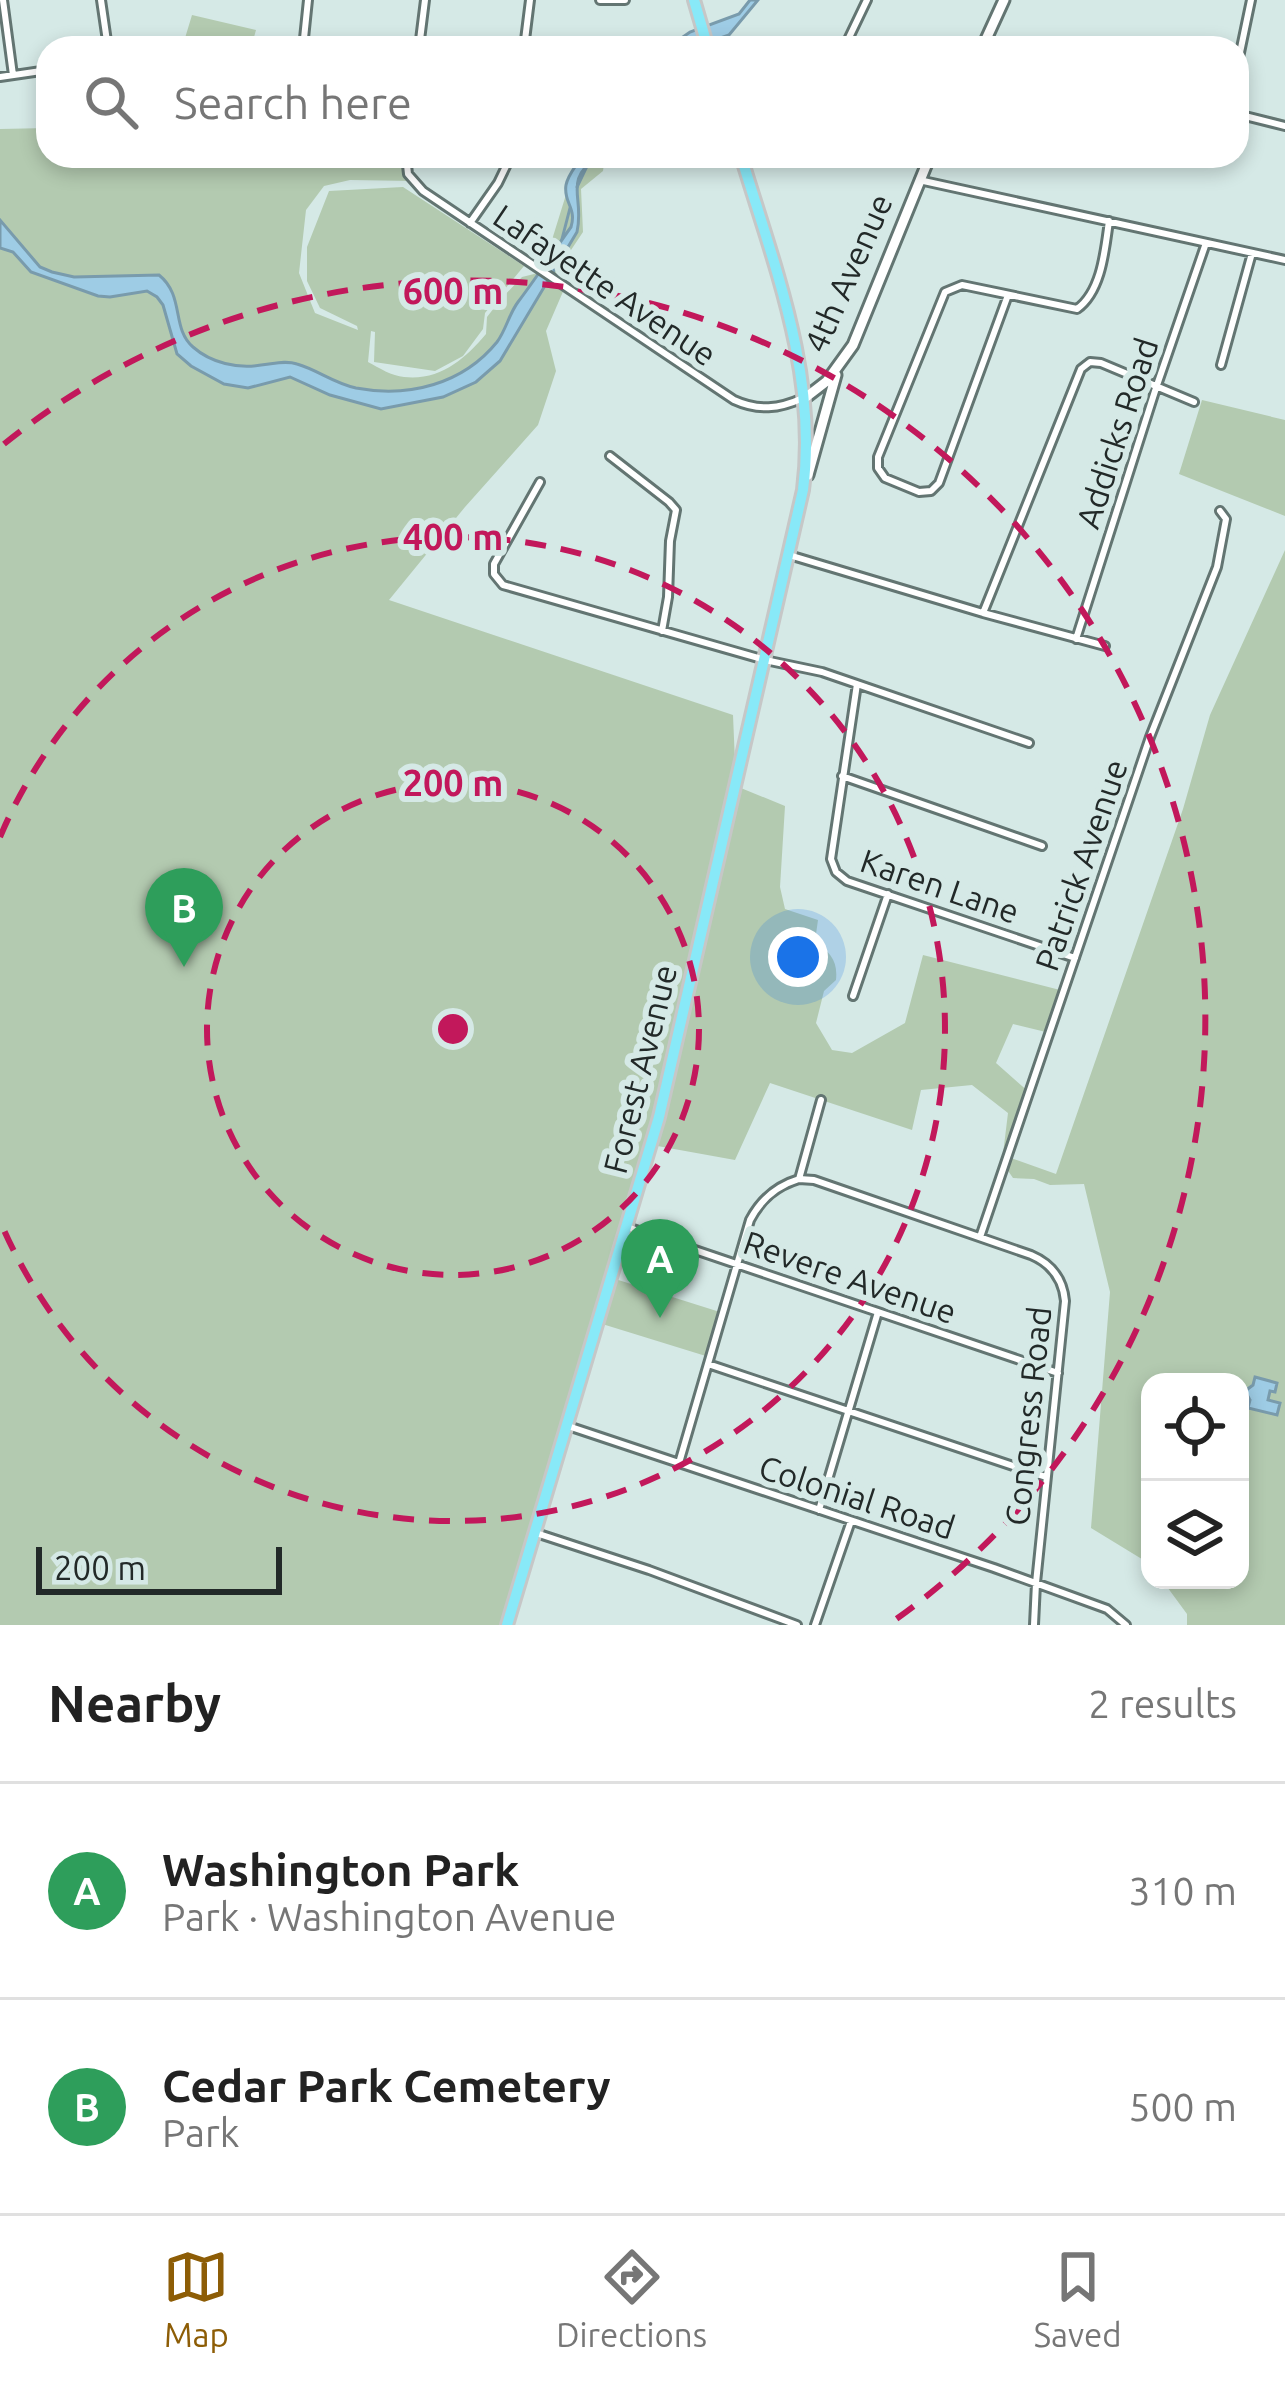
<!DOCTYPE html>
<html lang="en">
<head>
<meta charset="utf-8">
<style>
  :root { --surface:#fff; --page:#f2f2f2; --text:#222; --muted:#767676; --line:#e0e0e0; --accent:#8d5d06 }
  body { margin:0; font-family:Ubuntu,sans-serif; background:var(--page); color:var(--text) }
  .controls { position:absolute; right:36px; bottom:36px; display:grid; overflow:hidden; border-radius:24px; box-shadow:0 6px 18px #0003 }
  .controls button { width:108px; height:108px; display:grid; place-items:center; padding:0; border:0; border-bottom:3px solid var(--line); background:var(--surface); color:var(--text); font:60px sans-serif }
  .scale { position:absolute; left:36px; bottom:30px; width:246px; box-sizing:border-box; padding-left:12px; border:6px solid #222928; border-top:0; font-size:33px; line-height:42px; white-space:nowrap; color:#222928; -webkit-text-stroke:9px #d5e9e6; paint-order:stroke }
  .you { position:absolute; left:798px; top:957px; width:42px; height:42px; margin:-30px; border:9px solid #fff; border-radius:50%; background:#1a73e8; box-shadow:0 0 0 18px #1a73e833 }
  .badge { display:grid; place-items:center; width:78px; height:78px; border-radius:50%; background:var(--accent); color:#fff; font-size:39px; font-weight:700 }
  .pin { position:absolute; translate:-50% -99px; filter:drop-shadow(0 3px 6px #0008) }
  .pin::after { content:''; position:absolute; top:63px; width:42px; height:36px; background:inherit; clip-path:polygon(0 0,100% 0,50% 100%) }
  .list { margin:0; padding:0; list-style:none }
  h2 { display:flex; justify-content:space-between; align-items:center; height:156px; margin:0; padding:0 48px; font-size:51px }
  h2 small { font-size:39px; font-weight:400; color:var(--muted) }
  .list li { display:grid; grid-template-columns:78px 1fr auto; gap:36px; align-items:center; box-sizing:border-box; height:216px; padding:0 48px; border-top:3px solid var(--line) }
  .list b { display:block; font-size:45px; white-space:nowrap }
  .list p { margin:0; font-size:39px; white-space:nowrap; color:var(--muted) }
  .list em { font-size:39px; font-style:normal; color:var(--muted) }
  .icon { flex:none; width:66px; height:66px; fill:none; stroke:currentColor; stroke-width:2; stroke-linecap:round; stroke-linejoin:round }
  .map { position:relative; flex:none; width:1285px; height:1625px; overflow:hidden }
  .search { position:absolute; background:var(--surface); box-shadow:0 6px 18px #0003; left:36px; right:36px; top:36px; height:132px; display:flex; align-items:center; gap:30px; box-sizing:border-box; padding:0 42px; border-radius:36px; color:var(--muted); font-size:45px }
  .sheet { height:588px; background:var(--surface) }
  nav { display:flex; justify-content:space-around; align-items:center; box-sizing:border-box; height:168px; border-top:3px solid var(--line); background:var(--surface); font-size:33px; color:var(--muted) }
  nav a { display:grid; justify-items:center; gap:6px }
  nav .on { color:var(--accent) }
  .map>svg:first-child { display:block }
  .green { fill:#b3cab0 }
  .water { fill:#9ecce5; stroke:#799bac; stroke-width:3 }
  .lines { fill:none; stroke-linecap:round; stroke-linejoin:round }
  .stream { stroke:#799bac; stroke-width:3 }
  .minor-casing { stroke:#637572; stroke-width:12 }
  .secondary-casing { stroke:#637572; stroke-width:15 }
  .primary-casing { stroke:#c6c7c7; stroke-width:16 }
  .minor { stroke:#fff; stroke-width:6 }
  .secondary { stroke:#fff; stroke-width:9 }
  .primary { stroke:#88e9f8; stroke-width:10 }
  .ring { fill:none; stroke:#c2185b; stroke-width:6; stroke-dasharray:21 15 }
  .labels { text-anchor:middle; stroke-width:12; stroke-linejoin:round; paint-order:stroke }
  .street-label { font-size:33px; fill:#222928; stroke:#d5e9e6 }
  .centre { fill:#c2185b; stroke:#d5e9e6; stroke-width:6 }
  .ring-label { font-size:36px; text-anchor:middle; font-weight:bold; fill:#c2185b; stroke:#d5e9e6; stroke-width:12; stroke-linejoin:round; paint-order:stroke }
</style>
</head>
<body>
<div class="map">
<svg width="1285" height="1625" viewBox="0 0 1285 1625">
  <rect width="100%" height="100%" fill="#d5e9e6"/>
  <path class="green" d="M192,15L256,30L251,48H182Z
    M48,128V156H294L406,166L413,181L350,180L324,186L306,210L299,273L315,313L358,330L357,326L320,308L307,281V247L329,191L403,187L524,266L485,313L483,329L463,356L435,371L374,362L375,332L371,331L368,362C379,368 392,376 404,377C440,381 465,359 486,334L487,317L501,299L522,277L542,272L578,156H605L603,171L581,189L583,232L553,277L565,287L546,331L556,371L538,425L465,507L389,600L733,715L736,786L785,806L780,887L785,909L818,920L815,941C830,953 838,960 836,980L824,991L816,1023L832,1050L852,1053L905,1023L923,955L1064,991L1050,1033L1013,1024L996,1063L1030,1093L1008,1157L1056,1174L1183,809L1210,715L1285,550V1625H1187V1614L1162,1580H1240V1382H1150V1564L1091,1528L1110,1292L1084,1184L1050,1185L1034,1179L1013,1178L1002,1162L1008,1113L972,1085L921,1090L912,1130L770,1083L735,1160L652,1145L612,1278L723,1313L709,1357L599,1323L507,1625H0V129Z
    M1202,400L1285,420V516L1179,474Z"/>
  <path class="water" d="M750,0H758L729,35L692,48H667L690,32L739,14Z
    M582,156H598C562,182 585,196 577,232L500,361L476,382L443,397L381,409L330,395L290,377L248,388L224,384L191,366L177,354L163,305L157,297L147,291L110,297L98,296L31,272L13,252L0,248V220L40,267L52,272L74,277L159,275C185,296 171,328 193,347C211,363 238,369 261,365C273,364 285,360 297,364C318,370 333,383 356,388C409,398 463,384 497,342C506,330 509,314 518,302C537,277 553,252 571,227C577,208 563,202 566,185C568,174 577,165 582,156Z
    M1255,1377L1277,1383L1275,1392L1270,1391L1268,1400L1280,1403L1277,1415L1248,1408L1250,1400L1245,1391L1253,1385Z"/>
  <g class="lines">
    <path class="stream" d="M577,187L588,164
      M562,239L570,208"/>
    <defs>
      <path id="minor" d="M3,0L13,75
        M101,0L108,48
        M600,0H625
        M303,48L308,0
        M419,48L425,0
        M524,48L530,0
        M844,48L867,0
        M1237,67L1251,0
        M0,77L48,70
        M1237,114L1285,126
        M406,156L408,174L423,191L734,400C758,411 779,409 803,398
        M809,156L811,162
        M289,159L290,156
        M919,180L1285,260
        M470,223L498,183L511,156
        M1008,295L939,483L931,491L919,492L885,478L878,468V457L945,292L962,285L1077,309C1102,291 1105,249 1109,221
        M1221,365L1252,253
        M610,456L669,502L676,510L670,541L668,597L662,631
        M540,482L494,564V574L503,585L765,660L822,672L1029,743
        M789,555L983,613L1105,646
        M983,613L1081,369L1090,362L1101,363L1194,402
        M1076,639L1156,388L1206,243
        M857,684L831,859L836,872L847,881L1075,958
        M842,776L1042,846
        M853,996L888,894
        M799,1179L814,1180L1031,1255C1052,1264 1063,1279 1065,1301L1036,1583L1034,1625
        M627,1227L1058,1373
        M980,1237L1150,737L1217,567L1226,519L1220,511
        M708,1364L1046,1477
        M568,1426L994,1568L1107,1609L1126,1625
        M679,1463L750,1220C761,1199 776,1186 799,1179L821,1100
        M819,1510L878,1312
        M536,1533L649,1570L797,1625
        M815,1625L851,1521"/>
      <path id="secondary" d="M982,48L1004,0
        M805,398L827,381L853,345L930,156
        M808,475L836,375"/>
      <path id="primary" d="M694,0L708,48
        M507,1625L659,1117L803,490C818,375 774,265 741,156"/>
    </defs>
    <use href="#minor" class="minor-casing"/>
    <use href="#secondary" class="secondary-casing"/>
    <use href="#primary" class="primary-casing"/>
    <use href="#minor" class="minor"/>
    <use href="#secondary" class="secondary"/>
    <use href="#primary" class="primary"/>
  </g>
  <g class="ring">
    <circle cx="453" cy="1029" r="246"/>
    <path d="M0 837A492 492 0 1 1 0 1221"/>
    <path d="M4 444A738 738 0 1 1 892 1622"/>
  </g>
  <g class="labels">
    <g class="street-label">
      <text transform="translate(848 273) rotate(-66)" y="12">4th Avenue</text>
      <text transform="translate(605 285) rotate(34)" y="12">Lafayette Avenue</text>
      <text transform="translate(1117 433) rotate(-72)" y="12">Addicks Road</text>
      <text transform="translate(1081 865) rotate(-71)" y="12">Patrick Avenue</text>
      <text transform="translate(940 886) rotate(19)" y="12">Karen Lane</text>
      <text transform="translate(640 1069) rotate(-76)" y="12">Forest Avenue</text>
      <text transform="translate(850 1277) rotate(19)" y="12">Revere Avenue</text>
      <text transform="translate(1028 1416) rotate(-84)" y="12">Congress Road</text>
      <text transform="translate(857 1497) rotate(18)" y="12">Colonial Road</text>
    </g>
  </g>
  <circle cx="453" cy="1029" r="18" class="centre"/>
  <g class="ring-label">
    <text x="453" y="304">600 m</text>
    <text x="453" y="550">400 m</text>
    <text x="453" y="796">200 m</text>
  </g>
</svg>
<div class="controls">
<button><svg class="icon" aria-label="locate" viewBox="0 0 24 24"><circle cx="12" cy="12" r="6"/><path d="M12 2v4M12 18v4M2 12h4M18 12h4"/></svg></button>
<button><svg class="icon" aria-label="layers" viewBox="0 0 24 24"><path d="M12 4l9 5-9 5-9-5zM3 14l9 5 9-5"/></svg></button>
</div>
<div class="scale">200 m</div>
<div class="you"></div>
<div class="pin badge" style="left:660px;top:1318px;background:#2e9e5b">A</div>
<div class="pin badge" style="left:184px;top:967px;background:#2e9e5b">B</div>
<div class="search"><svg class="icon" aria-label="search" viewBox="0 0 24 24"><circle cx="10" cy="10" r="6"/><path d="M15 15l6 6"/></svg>Search here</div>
</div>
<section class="sheet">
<h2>Nearby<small>2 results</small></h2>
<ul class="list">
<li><span class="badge" style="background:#2e9e5b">A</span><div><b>Washington Park</b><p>Park · Washington Avenue</p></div><em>310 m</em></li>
<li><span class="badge" style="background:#2e9e5b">B</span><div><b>Cedar Park Cemetery</b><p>Park</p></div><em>500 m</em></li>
</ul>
</section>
<nav>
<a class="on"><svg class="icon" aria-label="map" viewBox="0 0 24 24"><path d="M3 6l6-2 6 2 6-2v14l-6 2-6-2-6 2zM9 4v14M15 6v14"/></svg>Map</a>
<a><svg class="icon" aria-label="directions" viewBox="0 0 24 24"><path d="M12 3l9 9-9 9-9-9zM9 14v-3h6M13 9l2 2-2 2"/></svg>Directions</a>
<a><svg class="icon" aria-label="saved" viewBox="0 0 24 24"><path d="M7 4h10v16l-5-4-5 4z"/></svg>Saved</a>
</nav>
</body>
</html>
